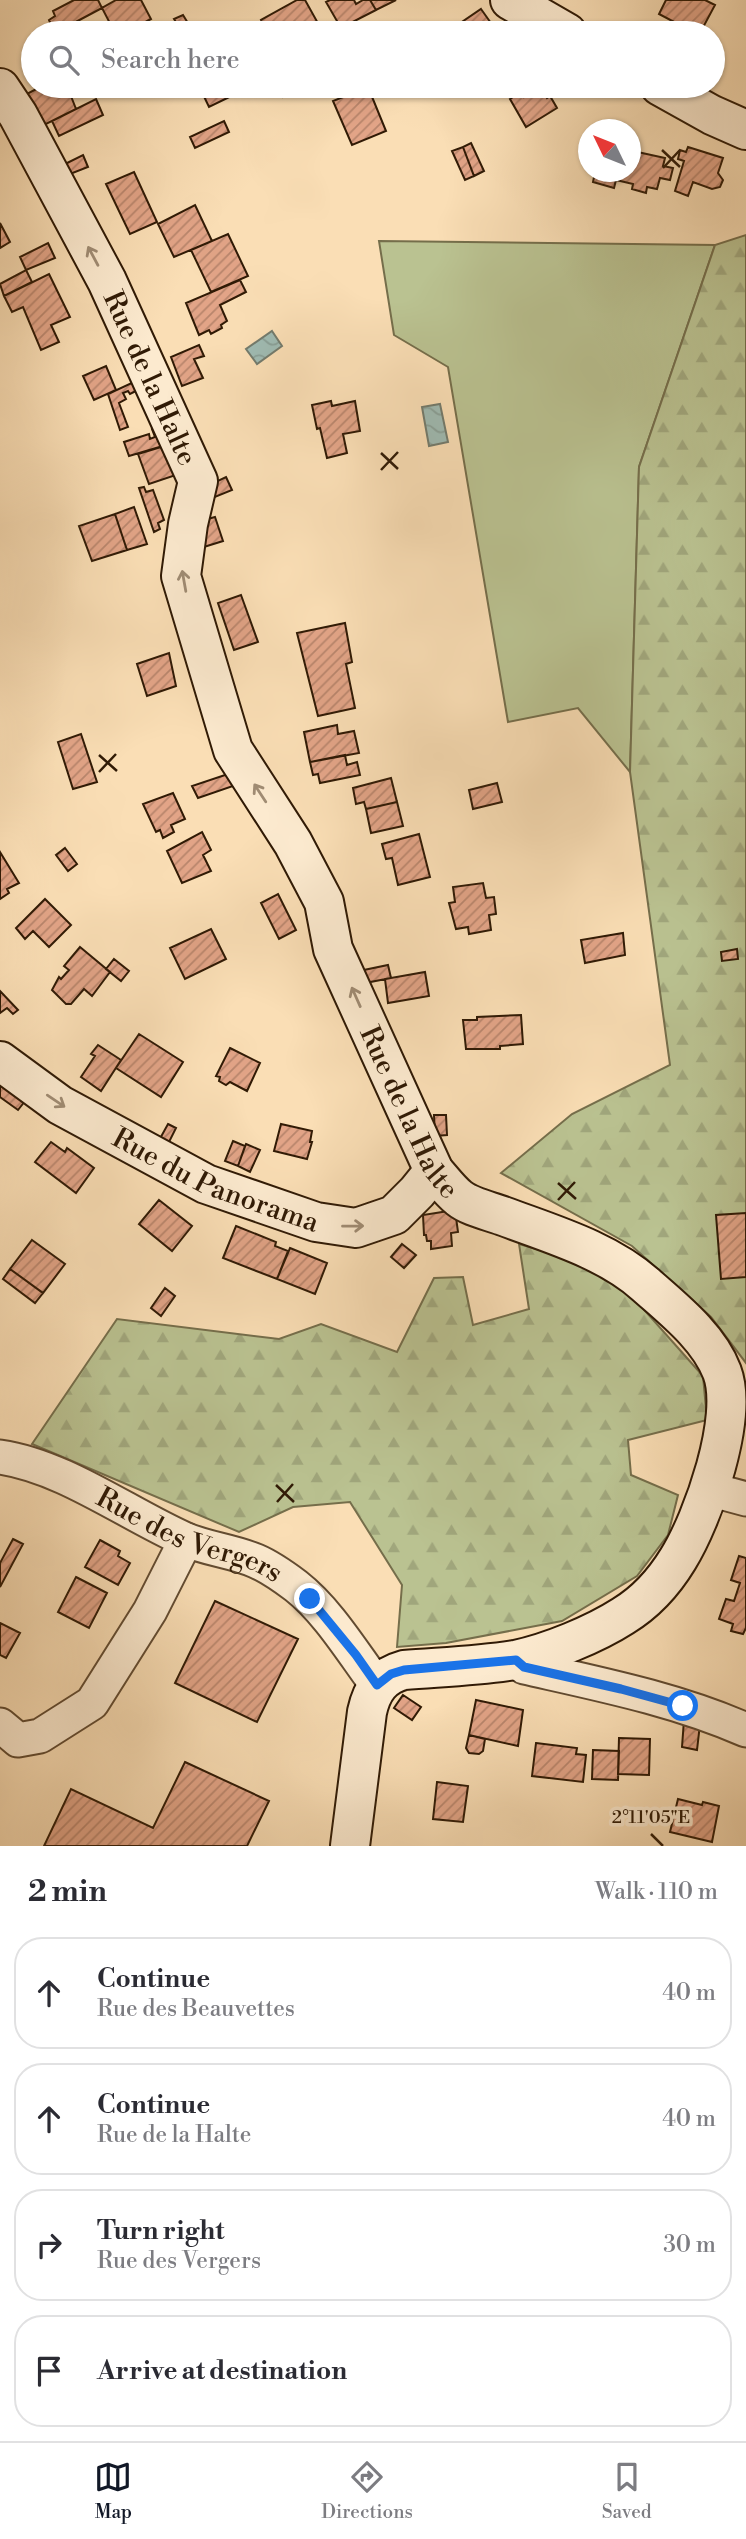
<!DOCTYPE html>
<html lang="en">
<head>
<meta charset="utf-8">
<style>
  :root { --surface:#fff; --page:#f2f2f3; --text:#2b2b33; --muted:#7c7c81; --line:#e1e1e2; --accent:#111827 }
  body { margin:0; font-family:"Libre Bodoni",serif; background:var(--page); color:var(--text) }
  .compass { position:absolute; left:578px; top:119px; width:63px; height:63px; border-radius:50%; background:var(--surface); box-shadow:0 2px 5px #0004; rotate:313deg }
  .stop { position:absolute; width:21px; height:21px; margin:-16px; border:5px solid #1a73e8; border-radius:50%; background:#fff }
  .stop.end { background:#1a73e8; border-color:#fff; box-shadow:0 2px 7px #0008 }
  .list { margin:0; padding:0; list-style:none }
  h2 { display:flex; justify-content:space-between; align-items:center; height:91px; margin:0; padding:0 28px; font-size:30px }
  h2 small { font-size:23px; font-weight:400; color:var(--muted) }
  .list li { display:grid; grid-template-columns:46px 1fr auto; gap:21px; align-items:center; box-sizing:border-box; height:112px; margin:0 14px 14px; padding:0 14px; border:2px solid var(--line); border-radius:28px }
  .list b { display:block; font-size:26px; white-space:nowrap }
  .list p { margin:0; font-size:23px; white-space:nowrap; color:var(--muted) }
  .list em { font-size:23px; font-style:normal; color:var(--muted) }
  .icon { flex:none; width:38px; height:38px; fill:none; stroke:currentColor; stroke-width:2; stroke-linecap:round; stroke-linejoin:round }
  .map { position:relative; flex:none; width:746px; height:1846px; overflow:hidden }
  .search { position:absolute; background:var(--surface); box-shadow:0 2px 5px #0004; left:21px; right:21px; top:21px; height:77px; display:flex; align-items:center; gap:18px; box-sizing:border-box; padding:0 24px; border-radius:38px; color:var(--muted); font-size:26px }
  .sheet { height:595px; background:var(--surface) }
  nav { display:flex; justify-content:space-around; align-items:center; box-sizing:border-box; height:98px; border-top:2px solid var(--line); background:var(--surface); font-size:19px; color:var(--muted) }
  nav a { display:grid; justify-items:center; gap:4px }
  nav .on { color:var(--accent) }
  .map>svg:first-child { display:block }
  .grass { fill:#bac291; stroke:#756e4b; stroke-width:2 }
  .forest { fill:url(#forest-firs); stroke:#756e4b; stroke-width:2 }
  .water { fill:url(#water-waves); stroke:#737b6d; stroke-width:2 }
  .building { fill:url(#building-hatch); stroke:#301a05; stroke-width:2 }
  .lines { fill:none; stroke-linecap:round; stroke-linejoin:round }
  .street-casing { stroke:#624b31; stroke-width:37 }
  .secondary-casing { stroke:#301a05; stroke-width:42 }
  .street { stroke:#fceacf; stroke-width:33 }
  .secondary { stroke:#fceacf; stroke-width:38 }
  .oneway { stroke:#a08c74 }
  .route { stroke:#1a73e8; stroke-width:9 }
  .ticks { fill:none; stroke:#301a05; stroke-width:2.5 }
  .labels { text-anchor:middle; stroke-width:7; stroke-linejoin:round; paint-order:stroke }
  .street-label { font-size:28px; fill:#301a05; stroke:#fceacf }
  .ticks-label { font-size:18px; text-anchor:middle; fill:#301a05; stroke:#fceacf; stroke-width:7; stroke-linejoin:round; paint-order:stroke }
</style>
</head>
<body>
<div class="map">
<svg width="746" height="1846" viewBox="0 0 746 1846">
  <defs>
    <pattern id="forest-firs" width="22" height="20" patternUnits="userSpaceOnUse" patternTransform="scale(1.75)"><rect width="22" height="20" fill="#bac291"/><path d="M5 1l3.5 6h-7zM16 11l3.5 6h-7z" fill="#a0a67c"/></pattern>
    <pattern id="water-waves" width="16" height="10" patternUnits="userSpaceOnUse" patternTransform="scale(1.75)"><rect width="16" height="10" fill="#9fbbb3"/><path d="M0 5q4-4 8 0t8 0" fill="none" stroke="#89a098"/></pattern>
    <pattern id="building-hatch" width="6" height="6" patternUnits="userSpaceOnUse" patternTransform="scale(1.75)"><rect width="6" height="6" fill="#e2a487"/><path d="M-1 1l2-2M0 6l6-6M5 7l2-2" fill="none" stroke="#b8856c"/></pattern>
  </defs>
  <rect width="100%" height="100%" fill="#fadeb5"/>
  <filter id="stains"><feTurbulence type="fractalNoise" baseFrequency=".00286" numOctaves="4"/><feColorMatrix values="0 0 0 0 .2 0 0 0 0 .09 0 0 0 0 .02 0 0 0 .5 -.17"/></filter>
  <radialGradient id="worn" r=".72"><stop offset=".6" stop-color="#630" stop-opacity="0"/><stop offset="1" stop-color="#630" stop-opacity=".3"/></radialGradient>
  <path class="grass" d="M379,241L715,245L639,467L630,772L578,708L508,722L448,367L394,335Z"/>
  <path class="forest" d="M746,235V1363L711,1317L632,1246L501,1173L572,1114L670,1065L630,772L639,467L715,245Z
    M519,1244L578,1261L631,1295L703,1376L707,1420L628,1440L631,1475L678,1495L668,1535L637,1576L562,1621L446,1643L397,1647L402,1585L350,1502L293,1507L239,1532L32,1444L117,1319L279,1339L321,1324L397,1352L434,1278L463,1277L473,1325L529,1309Z"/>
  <path class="water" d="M272,331L282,346L257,364L246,349Z
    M440,404L448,442L429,446L422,407Z"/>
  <path class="building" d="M74,0H98L102,8L55,33L49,20L55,16L53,11Z
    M116,0H141L151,19L125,33H115L102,8Z
    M297,0H305L319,25L305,33H268L261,20Z
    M330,0H354L356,4L363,0H370L376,10L341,28L326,2Z
    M370,0H396L376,10Z
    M666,0H705L715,5L700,33H695L659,14Z
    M481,9L498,33H461L456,26Z
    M183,15L194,33H183L174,19Z
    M42,86H67L76,109L38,128L23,96Z
    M199,86L221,87L252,86L209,107Z
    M278,86H307L283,97Z
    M368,87L386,131L352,145L333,101Z
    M540,87L547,98L550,96L557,108L526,127L510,99L521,92L524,97Z
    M96,99L103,115L59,136L52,121Z
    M224,121L229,132L195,148L190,137Z
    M471,143L484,171L474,176L463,147Z
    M463,147L474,176L465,180L452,151Z
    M688,147L723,158L718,173L723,180L720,187L712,189L693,182L688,196L675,191L684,161L678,159L680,150L686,152Z
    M633,151L665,158L663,166L673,168L670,180L660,178L657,189L647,187L646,193L632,189L633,184L616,180L614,188L593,182L595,172H630Z
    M83,155L88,167L70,174L65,164Z
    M134,172L157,222L130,234L106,184Z
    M195,205L212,241L174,257L158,224Z
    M0,223L10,242L0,248Z
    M228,234L248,276L211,292L191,250Z
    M48,243L55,258L26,270L20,257Z
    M26,270L32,282L4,296L0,284Z
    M49,274L70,317L51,325L59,342L41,350L23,307L12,312L4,296Z
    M240,280L246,292L220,305L227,321L221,325L222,328L211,334L209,330L199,335L186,303Z
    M199,345L204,356L194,359L203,378L182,386L171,357Z
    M106,366L116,390L94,400L83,376Z
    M138,380L142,388L130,394L128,391L123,393L126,399L119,403L128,427L120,430L108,394Z
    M331,401L332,406L355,401L360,431L343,434L347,453L327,458L320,428L317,429L312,405Z
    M164,424L173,443L129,456L124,442L149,434L150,439L155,437L152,429Z
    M171,444L182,473L149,484L138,454Z
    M226,477L232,490L210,499L207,486Z
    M144,487L146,492L153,490L164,520L158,523L160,529L154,532L139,488Z
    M134,507L147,544L127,550L115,514Z
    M115,514L127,550L92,561L79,526Z
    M215,517L223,541L191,551L200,521Z
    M241,595L258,642L234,650L218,603Z
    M345,623L352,662L346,664L355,708L318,716L297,633Z
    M169,653L176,686L147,696L137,664Z
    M337,725L338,734L354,731L359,753L310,762L304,732Z
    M81,734L97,782L73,789L58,742Z
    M345,755L347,765L357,762L360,775L320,783L318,774L313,775L310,762Z
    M231,773L236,785L198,798L192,786Z
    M391,778L397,802L366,809L364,802L356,804L353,788Z
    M497,783L502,802L473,809L469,790Z
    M173,793L185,819L171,825L174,832L163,838L160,830L156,832L143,804Z
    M397,802L403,826L371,833L366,809Z
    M202,832L211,850L203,855L211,871L182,883L167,851Z
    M419,834L430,877L398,885L392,858L386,859L382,844Z
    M65,848L77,864L68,871L56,855Z
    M0,852L19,883L7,889L9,893L0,899Z
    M483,883L486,898L494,897L496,914L489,915L491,930L469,934L468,927L456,929L449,903L455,902L453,887Z
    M278,894L296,930L279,939L261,903Z
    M45,899L71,925L49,947L33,931L25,939L16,928Z
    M211,929L226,959L185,979L170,948Z
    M623,933L625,955L585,963L581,940Z
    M80,947L110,972L92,996L84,989L71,1004H66L52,990L59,977L61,979L69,970L64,966Z
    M737,949L738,959L722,961L721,952Z
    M114,959L129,971L121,981L106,969Z
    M388,965L391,978L365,983L359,971Z
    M425,972L429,996L388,1003L385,979Z
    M0,991L18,1010L13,1014L7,1008L0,1013Z
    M521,1015L523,1044L500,1046V1049H466L463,1020H477V1017Z
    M139,1034L183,1062L161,1097L116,1068Z
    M98,1045L121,1060L101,1091L81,1077L95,1056L91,1054Z
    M230,1048L260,1063L247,1091L230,1082L226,1085L219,1081L220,1077L216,1076Z
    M0,1075L29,1096L18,1110L0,1097Z
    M434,1115H446L447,1135L435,1136Z
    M168,1124L176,1128L166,1148L157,1144Z
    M281,1124L312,1131L310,1142H312L307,1159L274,1151Z
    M233,1141L245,1146L238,1166L225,1161Z
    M51,1142L65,1152L67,1148L94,1168L76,1193L35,1162Z
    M246,1144L260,1150L250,1172L238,1166Z
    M159,1200L192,1226L172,1251L139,1224Z
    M455,1210L458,1232L451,1233L452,1246L431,1249V1241H427L426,1235H424L423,1215Z
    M746,1213V1277L721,1279L716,1215Z
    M236,1226L276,1242L275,1246L288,1251L277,1279L223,1258Z
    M32,1240L65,1264L43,1293L10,1269Z
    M402,1244L416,1255L404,1268L391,1257Z
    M290,1248L327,1263L315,1294L277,1279Z
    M10,1269L43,1293L35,1303L3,1279Z
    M165,1288L175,1296L161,1316L151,1308Z
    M13,1539L23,1544L0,1587V1563Z
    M100,1540L120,1551L118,1556L130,1563L118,1585L85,1567Z
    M739,1556L746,1558V1628L743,1634L731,1631L733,1624L719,1619L726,1599L734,1601L740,1583L731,1580Z
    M76,1577L107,1593L89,1628L58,1612Z
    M215,1601L298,1639L257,1722L175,1683Z
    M0,1623L20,1633L6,1658L0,1655Z
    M403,1695L421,1707L412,1720L394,1708Z
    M476,1700L523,1710L518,1746L469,1735Z
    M684,1720L700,1724L697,1750L682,1747Z
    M469,1735L485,1739L483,1751L479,1754L469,1753L466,1748Z
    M619,1738L650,1739L649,1775L618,1774Z
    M536,1743L577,1748L576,1754L586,1755L583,1782L532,1776Z
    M593,1750L619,1751L618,1780L592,1779Z
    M185,1762L269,1801L247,1846H44L71,1789L153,1828Z
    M437,1782L468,1786L463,1822L433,1819Z
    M678,1799L702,1805L703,1802L719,1806L712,1842L670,1832Z"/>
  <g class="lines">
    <defs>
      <g id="street">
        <path id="s1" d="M0,1457C63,1466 126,1513 184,1539C207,1549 233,1551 256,1561C270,1567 284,1577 296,1586C328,1611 353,1653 377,1685"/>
        <path d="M709,1489L746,1499"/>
        <path d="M516,1659L524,1667C599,1684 675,1699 746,1730"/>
        <path d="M0,1725L18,1740L40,1736L92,1703L150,1611L186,1540"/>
      </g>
      <g id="secondary">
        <path d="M510,0L567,33"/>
        <path d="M660,86L712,115L746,130"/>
        <path id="s2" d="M0,88L18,115L107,281L198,481L188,524L181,576L233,750L293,843L324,902L333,949L434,1171C442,1180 450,1191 459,1198C470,1207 490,1211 503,1216C551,1234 607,1250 646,1285C673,1309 709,1337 722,1372C739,1417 703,1519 678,1559C664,1582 646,1602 623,1616C595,1634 549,1653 515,1660C479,1666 441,1667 404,1670C382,1676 372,1689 367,1712L350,1846"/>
        <path id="s3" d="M0,1061L60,1105L206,1184L316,1222L356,1228L394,1215L417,1192L434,1171"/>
      </g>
    </defs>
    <use href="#street" class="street-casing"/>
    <use href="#secondary" class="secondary-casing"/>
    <use href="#street" class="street"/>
    <use href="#secondary" class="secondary"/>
  </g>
  <defs><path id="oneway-shaft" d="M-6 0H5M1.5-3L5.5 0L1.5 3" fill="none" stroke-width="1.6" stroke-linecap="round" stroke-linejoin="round" transform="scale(1.75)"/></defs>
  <g class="oneway">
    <use href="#oneway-shaft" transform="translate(93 256) rotate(-118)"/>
    <use href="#oneway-shaft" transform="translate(184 581) rotate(-100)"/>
    <use href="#oneway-shaft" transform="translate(260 793) rotate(-123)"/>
    <use href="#oneway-shaft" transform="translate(356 997) rotate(-114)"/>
    <use href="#oneway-shaft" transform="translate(56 1101) rotate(34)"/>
    <use href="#oneway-shaft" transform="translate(353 1226) rotate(-1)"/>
  </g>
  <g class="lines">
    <path class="route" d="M310,1599L356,1655L377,1685L391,1674L404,1670L516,1660L524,1667L621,1689L683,1706"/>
  </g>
  <path class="ticks" d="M662,150L680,167M663,168L680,150M381,453L398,469M381,470L398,452M99,755L117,771M99,772L116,754M558,1183L576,1199M558,1200L575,1182M276,1485L294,1502M277,1502L293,1484M651,1834L663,1846"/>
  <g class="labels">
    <g class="street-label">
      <text dy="10" stroke="none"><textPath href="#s2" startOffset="327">Rue de la Halte</textPath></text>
      <text dy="10" stroke="none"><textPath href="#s2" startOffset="1124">Rue de la Halte</textPath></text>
      <text dy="10" stroke="none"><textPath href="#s3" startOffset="248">Rue du Panorama</textPath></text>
      <text dy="10" stroke="none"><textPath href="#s1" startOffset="206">Rue des Vergers</textPath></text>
    </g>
  </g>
  <g class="ticks-label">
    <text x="651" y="1823">2°11'05"E</text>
  </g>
  <rect width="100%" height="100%" filter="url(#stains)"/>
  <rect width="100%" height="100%" fill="url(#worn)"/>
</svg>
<svg class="compass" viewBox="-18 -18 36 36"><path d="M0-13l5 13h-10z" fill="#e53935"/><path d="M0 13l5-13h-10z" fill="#7c7c81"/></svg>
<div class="stop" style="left:683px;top:1706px"></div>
<div class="stop end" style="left:310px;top:1599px"></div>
<div class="search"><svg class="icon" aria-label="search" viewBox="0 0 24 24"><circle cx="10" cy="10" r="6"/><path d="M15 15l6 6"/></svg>Search here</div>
</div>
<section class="sheet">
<h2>2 min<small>Walk · 110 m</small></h2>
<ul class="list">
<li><svg class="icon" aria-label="ahead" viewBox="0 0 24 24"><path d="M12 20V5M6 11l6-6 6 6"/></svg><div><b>Continue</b><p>Rue des Beauvettes</p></div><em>40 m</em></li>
<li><svg class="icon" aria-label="ahead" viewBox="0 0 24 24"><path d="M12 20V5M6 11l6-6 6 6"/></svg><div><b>Continue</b><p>Rue de la Halte</p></div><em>40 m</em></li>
<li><svg class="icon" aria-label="right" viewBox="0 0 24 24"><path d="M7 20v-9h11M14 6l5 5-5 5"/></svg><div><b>Turn right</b><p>Rue des Vergers</p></div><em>30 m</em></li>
<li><svg class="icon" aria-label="arrive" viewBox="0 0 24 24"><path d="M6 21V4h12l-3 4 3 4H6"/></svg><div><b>Arrive at destination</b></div></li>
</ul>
</section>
<nav>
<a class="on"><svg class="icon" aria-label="map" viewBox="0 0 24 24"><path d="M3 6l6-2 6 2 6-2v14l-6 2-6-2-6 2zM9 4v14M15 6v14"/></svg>Map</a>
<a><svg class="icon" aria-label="directions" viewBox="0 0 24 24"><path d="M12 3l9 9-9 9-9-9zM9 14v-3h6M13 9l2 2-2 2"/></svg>Directions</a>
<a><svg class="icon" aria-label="saved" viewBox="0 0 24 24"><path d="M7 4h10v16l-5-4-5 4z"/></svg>Saved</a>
</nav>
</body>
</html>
